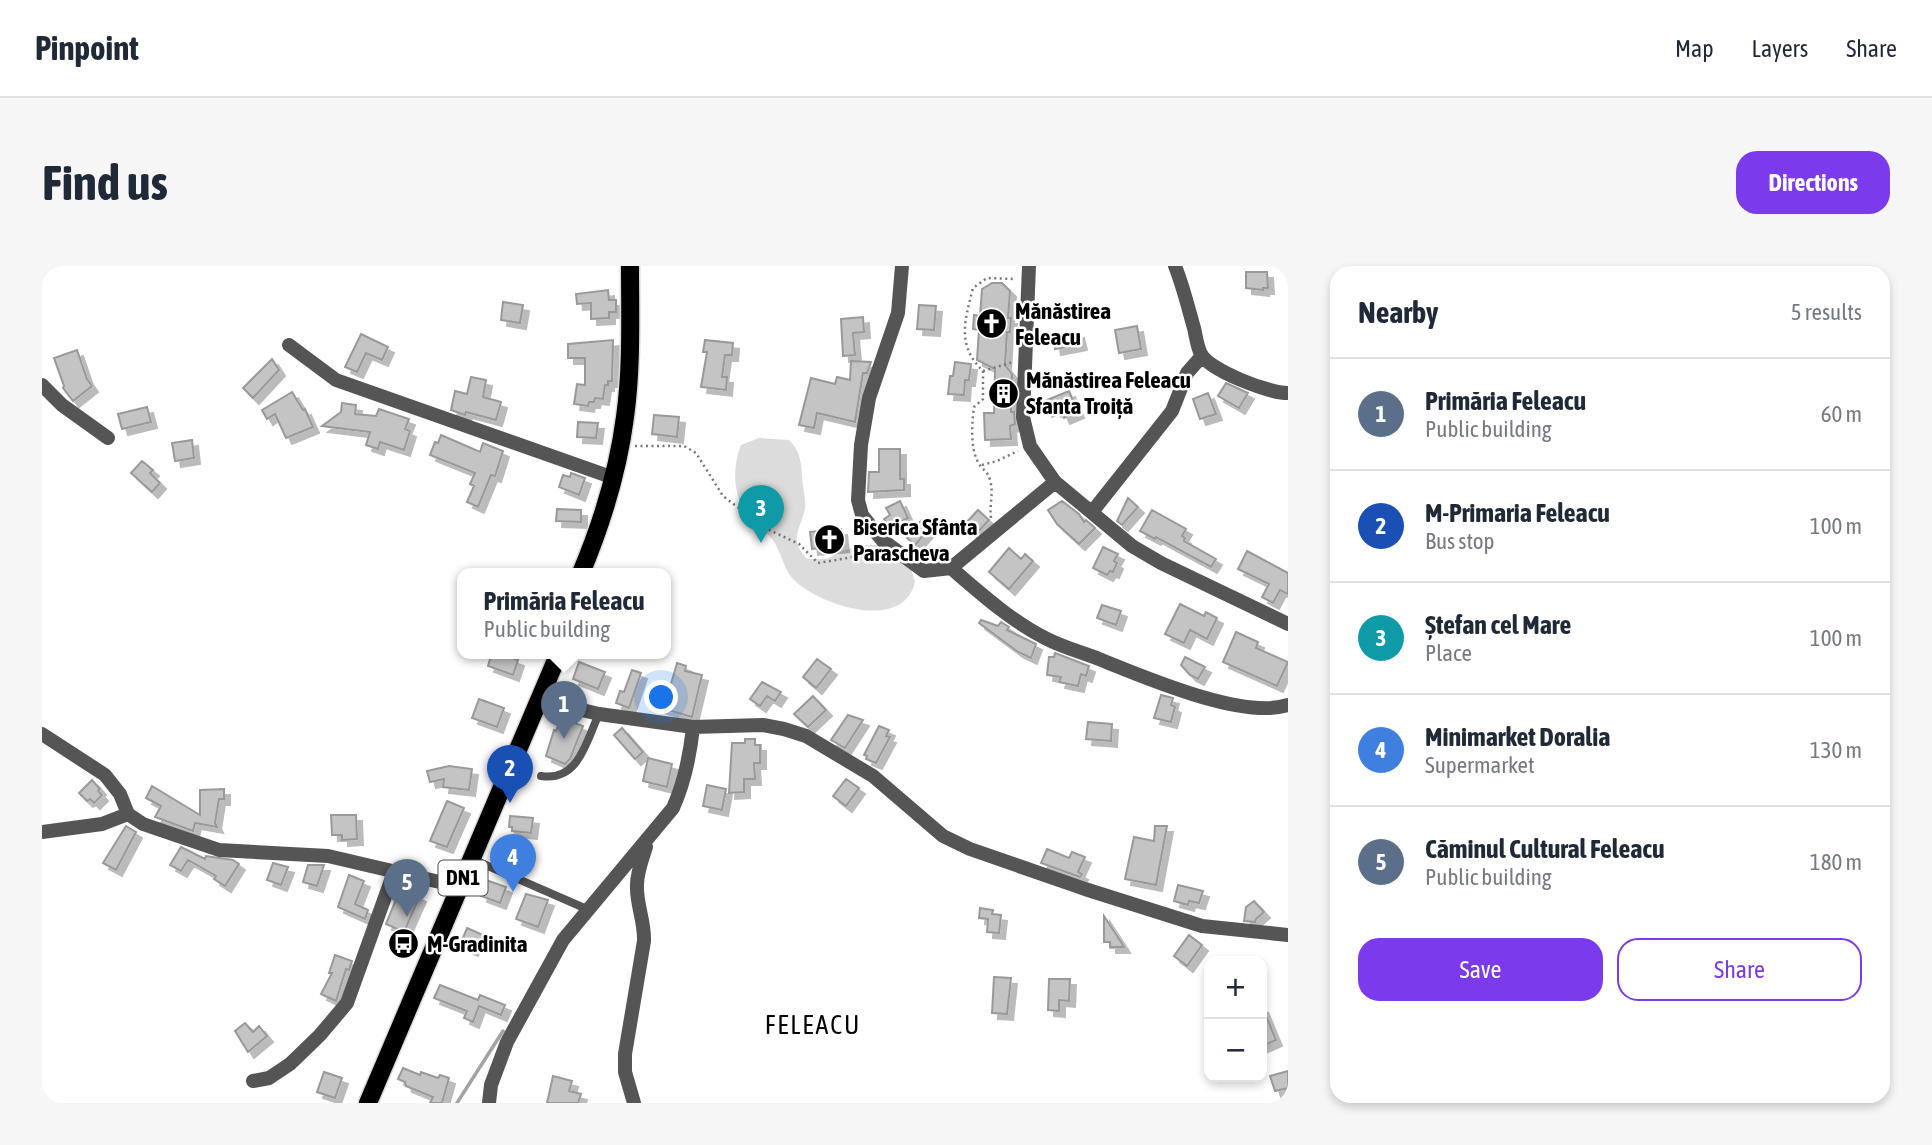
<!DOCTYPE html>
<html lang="en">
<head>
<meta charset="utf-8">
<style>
  :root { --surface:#fff; --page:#f6f6f7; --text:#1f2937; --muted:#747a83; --line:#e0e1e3; --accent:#7c3aed }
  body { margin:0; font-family:"Asap Condensed",sans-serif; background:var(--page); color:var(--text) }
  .controls { position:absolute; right:21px; bottom:21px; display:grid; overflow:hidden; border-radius:14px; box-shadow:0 4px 10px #0003 }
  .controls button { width:63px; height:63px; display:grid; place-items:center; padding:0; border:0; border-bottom:2px solid var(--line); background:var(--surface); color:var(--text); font:35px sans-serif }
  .you { position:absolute; left:620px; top:432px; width:24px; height:24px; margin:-18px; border:5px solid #fff; border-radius:50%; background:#1a73e8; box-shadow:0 0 0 10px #1a73e833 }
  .badge { display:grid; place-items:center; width:46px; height:46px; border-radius:50%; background:var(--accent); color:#fff; font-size:23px; font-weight:700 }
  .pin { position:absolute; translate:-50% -58px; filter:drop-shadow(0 2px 4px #0008) }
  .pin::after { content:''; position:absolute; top:37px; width:24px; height:21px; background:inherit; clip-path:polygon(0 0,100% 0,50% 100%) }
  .popup { position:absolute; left:415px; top:302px; width:214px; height:91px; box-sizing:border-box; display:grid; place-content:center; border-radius:14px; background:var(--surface); filter:drop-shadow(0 2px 5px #0005); font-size:23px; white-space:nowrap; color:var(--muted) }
  .popup b { font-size:26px; color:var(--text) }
  .popup::after { content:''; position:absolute; left:50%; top:100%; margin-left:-14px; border:14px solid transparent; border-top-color:var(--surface) }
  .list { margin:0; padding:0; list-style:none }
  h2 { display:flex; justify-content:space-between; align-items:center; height:91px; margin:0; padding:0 28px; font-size:30px }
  h2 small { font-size:23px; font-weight:400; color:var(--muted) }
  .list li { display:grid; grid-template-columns:46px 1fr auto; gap:21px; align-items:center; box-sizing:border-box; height:112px; padding:0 28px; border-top:2px solid var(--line) }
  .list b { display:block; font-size:26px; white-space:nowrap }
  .list p { margin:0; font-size:23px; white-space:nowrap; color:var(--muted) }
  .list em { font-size:23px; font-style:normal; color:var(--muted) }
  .actions { display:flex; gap:14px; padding:21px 28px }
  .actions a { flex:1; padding:16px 0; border:2px solid var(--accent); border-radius:21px; text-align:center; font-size:24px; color:var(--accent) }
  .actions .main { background:var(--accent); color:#fff }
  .map { position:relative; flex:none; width:1246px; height:837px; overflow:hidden; border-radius:21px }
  header { display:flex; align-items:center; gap:42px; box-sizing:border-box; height:98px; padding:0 35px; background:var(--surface); border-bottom:2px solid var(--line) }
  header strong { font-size:33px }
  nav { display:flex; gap:38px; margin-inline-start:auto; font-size:24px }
  .intro { display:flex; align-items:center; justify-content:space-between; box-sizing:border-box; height:168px; padding:0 42px }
  h1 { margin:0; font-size:49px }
  .button { padding:18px 32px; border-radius:21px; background:var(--accent); color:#fff; font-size:24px; font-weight:700 }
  main { display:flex; gap:42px; padding:0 42px }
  aside { flex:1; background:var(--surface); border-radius:21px; box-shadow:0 4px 10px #0003 }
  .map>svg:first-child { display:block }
  .green { fill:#dcdcdc }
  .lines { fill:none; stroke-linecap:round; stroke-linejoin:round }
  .stream { stroke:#a3a3a3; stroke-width:3.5 }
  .building { fill:#c4c4c4; stroke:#999; stroke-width:2; filter:url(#shadow) }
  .primary-casing { stroke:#dbdbdb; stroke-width:21 }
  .path { stroke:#777; stroke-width:2.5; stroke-dasharray:2 3.5; stroke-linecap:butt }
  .service { stroke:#555; stroke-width:8 }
  .minor { stroke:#555; stroke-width:14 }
  .primary { stroke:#000; stroke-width:18 }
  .labels { text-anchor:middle; stroke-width:5; stroke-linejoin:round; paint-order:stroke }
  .shield { fill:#fff; stroke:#4c4c4c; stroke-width:2 }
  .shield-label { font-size:21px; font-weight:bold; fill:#000 }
  .poi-label { font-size:23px; font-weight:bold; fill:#000; stroke:#fff; text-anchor:start }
  .quarter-label { font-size:26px; letter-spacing:2px; fill:#000; stroke:#fff }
</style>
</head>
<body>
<header>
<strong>Pinpoint</strong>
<nav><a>Map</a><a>Layers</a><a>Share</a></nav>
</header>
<div class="intro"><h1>Find us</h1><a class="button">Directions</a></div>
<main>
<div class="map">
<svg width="1246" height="837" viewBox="0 0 1246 837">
  <defs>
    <filter id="shadow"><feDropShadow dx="6" dy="6" stdDeviation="0" flood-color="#0004"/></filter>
  </defs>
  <rect width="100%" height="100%" fill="#fff"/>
  <path class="green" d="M717,172L747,174C761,188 759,201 761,220C762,229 765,238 762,247C756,267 748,274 765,293H784L803,284L822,279H838L869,303L873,316C861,367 778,339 753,315C741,304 740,286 730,273C725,267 719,264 714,259C692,238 688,207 699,179Z"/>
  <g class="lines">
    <path class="stream" d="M415,837L461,765"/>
  </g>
  <path class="building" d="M1204,6H1225L1226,22H1221V24L1204,22Z
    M950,17H960L968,25L966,52H969L968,66H965L963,99L970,108L969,146H972L973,158L968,160L969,173L943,174L942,147H952L953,103L935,94L937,64L931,63L932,49L938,50L940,23Z
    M566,24L567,34H574V46H567V52L549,53V37L535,38L534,28Z
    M461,36L481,39L478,57L459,54Z
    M877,39L894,40L892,64L875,63Z
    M821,51L822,66L811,67L813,89L801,90L799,53Z
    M1095,60L1099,83L1077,87L1073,64Z
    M1036,66L1039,78L1013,83L1011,71Z
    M319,68L346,81L340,94L324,87L315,106L303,101Z
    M571,74L570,115H566V119H563L561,133L553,132L552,136H547L546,140L532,138L535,118L543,119V92H526V78Z
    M663,74L691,77L690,89H683L680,111H685L684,124L659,121L665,86H661Z
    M35,84L45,113L50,120L31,135L21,122L22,120L12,92Z
    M230,93L237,104L211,132L201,122Z
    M809,95L829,96L825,107H821L813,156L775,147L772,162L757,159L769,112L793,118L795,111L808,114Z
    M913,96L929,98L927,114H923L922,129L906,128L908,110H911Z
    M429,111L444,114L441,131L459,136L454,154L424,146L423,149L409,144L413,125L425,128Z
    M1184,117L1206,127L1197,142L1176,130Z
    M1027,125L1036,146L1022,152L1018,143L1013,145L1011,142L1004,145L1000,136Z
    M250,126L261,144L263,143L271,161L244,172L233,148L225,153L220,144Z
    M1166,127L1174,148L1158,153L1151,133Z
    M300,137L314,139L313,148L334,150L337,143L367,153L363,163L368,165L362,184L338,176L336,183L324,179L328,166L280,160L299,146Z
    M105,141L109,156L80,163L76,148Z
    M612,149L637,151L635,171L610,168Z
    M536,156L556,157L554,172L535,171Z
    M399,169L438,186L441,177L461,185L453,210L449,209L436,241L425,236L432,220L428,218L433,207L388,189L393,176L396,177Z
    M150,174L152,192L133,195L130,177Z
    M837,183H858V213H862V224L826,226L827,206H837Z
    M100,195L111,204L108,207L118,217L110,226L89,207Z
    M529,207L543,212L537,229L517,221L521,209L528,211Z
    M1086,232L1096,241L1080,259L1075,255Z
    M858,235L866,252L846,262L842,253L848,249L844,242Z
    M1020,235L1037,248L1042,256L1044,254L1053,262L1037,278L1015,258L1006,244Z
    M515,243L539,244V256L514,255Z
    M936,244L947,254L933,269L922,259Z
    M1110,244L1144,263L1140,270L1143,272L1142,275L1174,293L1169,301L1114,271L1113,273L1098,265Z
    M880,254L889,261L873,279L865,272Z
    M799,263L801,280L770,283L768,266Z
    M1061,281L1076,288L1072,295L1075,297L1071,306L1068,305L1065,309L1051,302Z
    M967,282L979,293L983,288L991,295L967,323L947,306Z
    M1205,285L1246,307V328L1238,324L1231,337L1220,331L1227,318L1196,303Z
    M1138,338L1162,350L1164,346L1175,352L1165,373L1148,364L1142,377L1123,368Z
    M1060,339L1079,345L1074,359L1055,352Z
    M939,354L956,360L959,356L967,361L965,364L994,378L989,392L976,386L937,357Z
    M1194,366L1216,376L1214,382L1246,396L1235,420L1181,396Z
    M450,387H457L476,394L471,409L446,400Z
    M1013,387L1047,400L1044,410L1039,408L1036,420L1017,416L1019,411L1005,409L1007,391H1012Z
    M1143,391L1163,401L1156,413L1148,409L1139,399Z
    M775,393L789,403L774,422L761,411Z
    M537,396L563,406L556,423L531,413Z
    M635,397L644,400L643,405L660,409L650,451L616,441L626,417L629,418Z
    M590,404L599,407L587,442L574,437L578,425L582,426Z
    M720,416L739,426L733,435L725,430L718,440L708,433Z
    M1119,429L1131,432L1129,439L1133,441L1129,456L1112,452Z
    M771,430L784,444L766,461L752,448Z
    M437,433L462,442L455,461L430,452Z
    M806,449L821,454L803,482L789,474Z
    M519,452L541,460L528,493L523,498L504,490L512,464L514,465Z
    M1046,456L1070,458L1069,475L1044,473Z
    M837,460L847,464L844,470L848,471L834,497L824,493L825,490L822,489Z
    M580,462L601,486L593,493L572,469Z
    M703,473H713V479H718V497H712L713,513H702V526L687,527L690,477H703Z
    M606,492L630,498L625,521L601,515Z
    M407,500L430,503L427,524L401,521L402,513L388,516L385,505Z
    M804,513L817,522L804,540L791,530Z
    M50,514L58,523L56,525L60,529L52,537L48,533L45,535L37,527Z
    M665,519L684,523L680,544L661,540Z
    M110,520L158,549V524L182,523V533H177L173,557L175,561L153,557L151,565L113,551L119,540L104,532Z
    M405,535L422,542L405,581L388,575Z
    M289,549H314L315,573L300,574V569H290Z
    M468,550L491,552L489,567L470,565V561H467Z
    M84,560L94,566L74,604L61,597Z
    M1113,560H1125L1114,619L1083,613L1092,571L1112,575Z
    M139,581L163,593L164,590L191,594L197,598L183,620L172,613L174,610L146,594L139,605L128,599Z
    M1005,583L1027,592L1030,586L1043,591L1036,606L1040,608L1038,611L999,597Z
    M231,597L246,601L239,619L225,614Z
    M266,599H282L275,620L261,616Z
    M307,609L322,615L313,638L326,644L323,653L296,641Z
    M444,614L464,621L458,637L439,630Z
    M1136,619L1161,625L1157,637L1147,635L1146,639L1132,635Z
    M359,621L378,630L362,666L344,658Z
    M484,628L506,634L496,661L474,653Z
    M1212,635L1222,646L1214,653L1213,656L1202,655L1204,641Z
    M938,642L951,644L950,648L959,649L957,667L945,666L946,653L937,652Z
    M1062,650L1079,676L1082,681H1068V676H1062Z
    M425,662L441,669L438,678L433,676L430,684L418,679Z
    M1147,669L1160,679L1145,700L1132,690Z
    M293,689L310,695L307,704L304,703L294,735L279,728L290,707H287Z
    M952,711L969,712L965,748L950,747Z
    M1007,713H1028L1027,735L1017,734V745L1006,744Z
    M398,719L436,734L438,729L463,739L459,749L437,740L431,756L422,752L425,745L392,732Z
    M1220,740L1234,774L1220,780Z
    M203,757L211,766L217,760L225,770L206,786L193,765Z
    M361,802L378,809L379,806L396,812L398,809L407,812L400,837H388L391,831L364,820L363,816L356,813Z
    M1246,805V822L1233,825L1228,810Z
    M282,806L300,812L293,832L275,826Z
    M511,810L530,815L527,825L539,828L536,837H505Z"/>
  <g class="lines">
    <defs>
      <path id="primary" d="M539,307C560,257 576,205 583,151C590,101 588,50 588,0
        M326,837L517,387"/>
    </defs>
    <use href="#primary" class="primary-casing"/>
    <path class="path" d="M941,105L971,96
      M593,180H642L654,187L681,230L723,262L757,278L776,297L835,287
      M940,199L955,195L976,185
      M949,252C947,239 952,228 948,214C946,205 940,204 936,196C928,182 930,156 932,141L941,133V105C914,79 923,54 931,22L945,12L973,13"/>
    <path class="service" d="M499,510C537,516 544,475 557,448
      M430,593L547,644"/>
    <path class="minor" d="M860,0L856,47L827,132L819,179L816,234L820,249L840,274L882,305L909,302C938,327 968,354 1003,372C1020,381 1039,386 1057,393C1102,411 1201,454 1246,439
      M987,0L981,151L988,180L1013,216L1090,280L1119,297L1246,358
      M1133,0C1141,20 1146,41 1152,62C1154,70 1155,81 1159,88C1168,105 1227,127 1246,127
      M247,79L294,114L572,212
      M0,119L20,139L66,172
      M1050,246L1130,145L1145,107L1160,90
      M909,302L1013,216
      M497,434L557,448L651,461L721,459L742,463L764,470L831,510L901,570L928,583L1043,623L1160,660L1246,669
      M0,468L63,509L78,528L86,548L101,558L177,584L286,590L406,618
      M0,566L60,558L86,548
      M211,815L227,812L248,798L278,769L305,737L352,606
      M447,837L449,819L465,776L521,674L631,542C643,515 648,490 651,461
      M592,837L583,806V788L602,675C603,656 594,638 595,619C595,606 600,594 604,581"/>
    <use href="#primary" class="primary"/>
  </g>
  <defs>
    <symbol id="church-disc" viewBox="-11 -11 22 22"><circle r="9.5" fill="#000" stroke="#fff"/><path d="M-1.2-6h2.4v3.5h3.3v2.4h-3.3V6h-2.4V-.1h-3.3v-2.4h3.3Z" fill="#fff"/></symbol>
    <symbol id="building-disc" viewBox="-11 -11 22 22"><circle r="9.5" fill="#000" stroke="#fff"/><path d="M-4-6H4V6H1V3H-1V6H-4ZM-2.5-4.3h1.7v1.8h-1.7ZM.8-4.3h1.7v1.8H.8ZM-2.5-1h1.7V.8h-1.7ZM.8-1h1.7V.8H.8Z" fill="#fff"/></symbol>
    <symbol id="bus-disc" viewBox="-11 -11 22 22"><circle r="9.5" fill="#000" stroke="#fff"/><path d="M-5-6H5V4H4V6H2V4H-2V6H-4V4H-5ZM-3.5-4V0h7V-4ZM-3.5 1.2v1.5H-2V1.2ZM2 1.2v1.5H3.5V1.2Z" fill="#fff"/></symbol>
  </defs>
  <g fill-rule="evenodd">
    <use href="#church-disc" x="932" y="40" width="35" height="35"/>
    <use href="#building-disc" x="944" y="110" width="35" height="35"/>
    <use href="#church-disc" x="770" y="256" width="35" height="35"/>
    <use href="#bus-disc" x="344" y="660" width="35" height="35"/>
  </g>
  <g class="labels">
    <rect class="shield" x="396.5" y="594.5" width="49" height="35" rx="5"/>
    <g class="shield-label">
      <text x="421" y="619">DN1</text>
    </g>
    <g class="poi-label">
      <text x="973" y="53">Mănăstirea<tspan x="973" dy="26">Feleacu</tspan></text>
      <text x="984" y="122">Mănăstirea Feleacu<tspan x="984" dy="26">Sfanta Troiță</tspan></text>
      <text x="811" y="269">Biserica Sfânta<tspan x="811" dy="26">Parascheva</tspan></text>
      <text x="385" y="686">M-Gradinita</text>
    </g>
    <g class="quarter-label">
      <text x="771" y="768">FELEACU</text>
    </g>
  </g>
</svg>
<div class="controls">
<button>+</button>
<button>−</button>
</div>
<div class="you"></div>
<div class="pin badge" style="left:522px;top:473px;background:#5c6f8a">1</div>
<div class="popup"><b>Primăria Feleacu</b>Public building</div>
<div class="pin badge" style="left:468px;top:537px;background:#1a4fb4">2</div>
<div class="pin badge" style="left:719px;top:277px;background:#0f9aa8">3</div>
<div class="pin badge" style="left:471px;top:626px;background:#3f7fe0">4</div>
<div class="pin badge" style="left:365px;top:651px;background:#5c6f8a">5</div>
</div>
<aside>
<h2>Nearby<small>5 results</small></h2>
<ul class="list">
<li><span class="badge" style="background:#5c6f8a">1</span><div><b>Primăria Feleacu</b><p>Public building</p></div><em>60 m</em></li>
<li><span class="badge" style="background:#1a4fb4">2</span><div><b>M-Primaria Feleacu</b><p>Bus stop</p></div><em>100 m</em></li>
<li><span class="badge" style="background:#0f9aa8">3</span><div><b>Ștefan cel Mare</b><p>Place</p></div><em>100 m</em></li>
<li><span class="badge" style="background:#3f7fe0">4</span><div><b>Minimarket Doralia</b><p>Supermarket</p></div><em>130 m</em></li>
<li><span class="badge" style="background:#5c6f8a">5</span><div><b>Căminul Cultural Feleacu</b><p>Public building</p></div><em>180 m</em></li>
</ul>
<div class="actions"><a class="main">Save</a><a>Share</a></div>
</aside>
</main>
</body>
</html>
